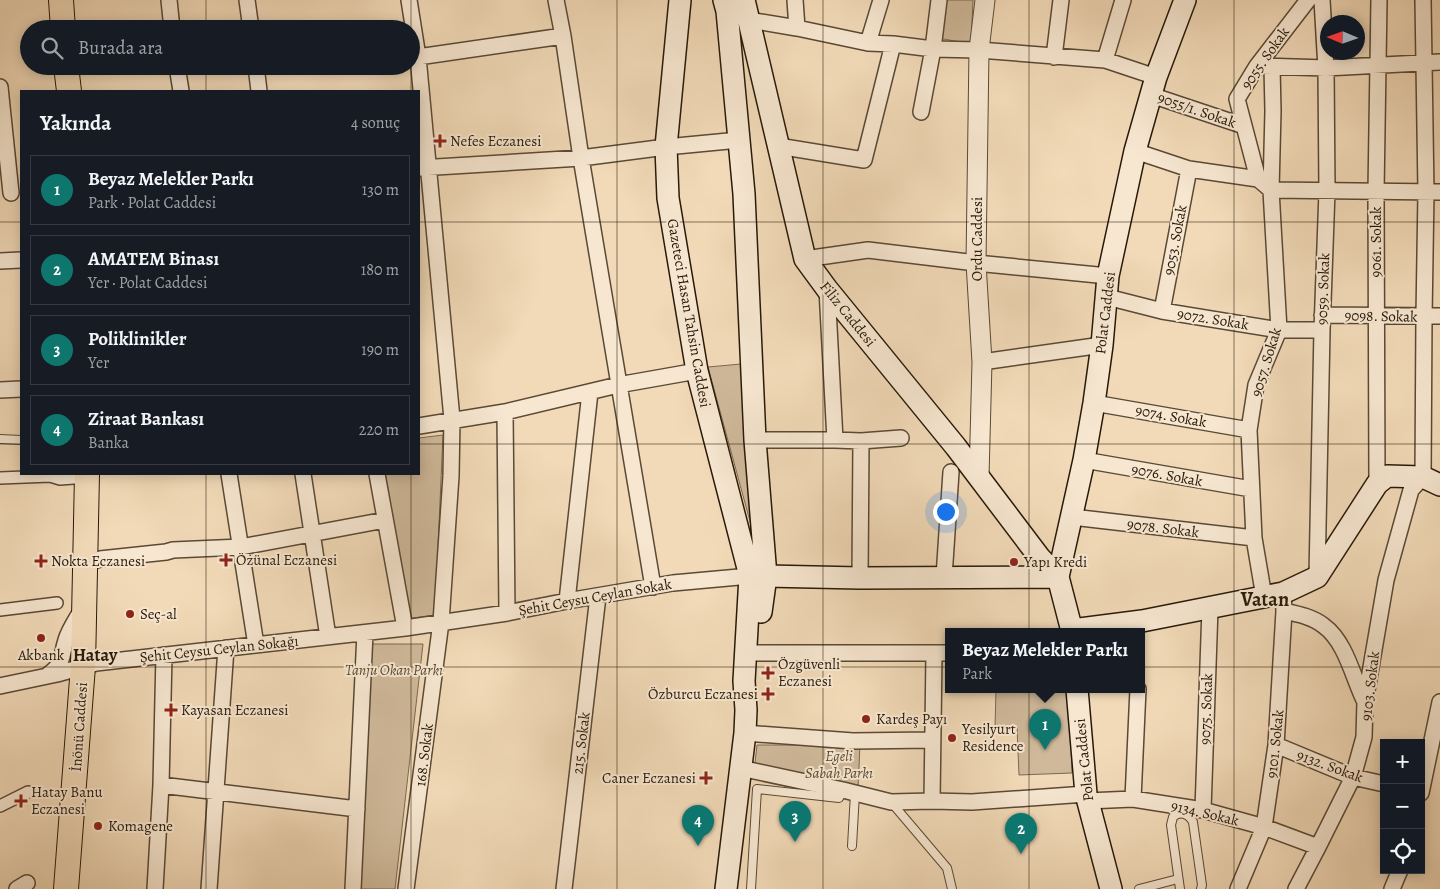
<!DOCTYPE html>
<html lang="tr">
<head>
<meta charset="utf-8">
<style>
  :root { --surface:#171b24; --page:#242831; --text:#f1f3f6; --muted:#9ea1a6; --line:#363941; --accent:#0f766e }
  body { margin:0; font-family:Alegreya,serif; background:var(--page); color:var(--text) }
  .controls { position:absolute; right:15px; bottom:15px; display:grid; overflow:hidden; border-radius:0px; box-shadow:0 2px 12px #0003 }
  .controls button { width:45px; height:45px; display:grid; place-items:center; padding:0; border:0; border-bottom:1px solid var(--line); background:var(--surface); color:var(--text); font:25px sans-serif }
  .compass { position:absolute; left:1320px; top:15px; width:45px; height:45px; border-radius:50%; background:var(--surface); box-shadow:0 2px 12px #0003; rotate:272deg }
  .you { position:absolute; left:945px; top:511px; width:18px; height:18px; margin:-12px; border:4px solid #fff; border-radius:50%; background:#1a73e8; box-shadow:0 0 0 8px #1a73e833 }
  .badge { display:grid; place-items:center; width:32px; height:32px; border-radius:50%; background:var(--accent); color:#fff; font-size:16px; font-weight:700 }
  .pin { position:absolute; translate:-50% -41px; filter:drop-shadow(0 1px 2px #0008) }
  .pin::after { content:''; position:absolute; top:26px; width:18px; height:15px; background:inherit; clip-path:polygon(0 0,100% 0,50% 100%) }
  .popup { position:absolute; left:945px; top:628px; width:200px; height:65px; box-sizing:border-box; display:grid; place-content:center; border-radius:0px; background:var(--surface); filter:drop-shadow(0 1px 4px #0005); font-size:16px; white-space:nowrap; color:var(--muted) }
  .popup b { font-size:19px; color:var(--text) }
  .popup::after { content:''; position:absolute; left:50%; top:100%; margin-left:-10px; border:10px solid transparent; border-top-color:var(--surface) }
  .list { margin:0; padding:0; list-style:none }
  h2 { display:flex; justify-content:space-between; align-items:center; height:65px; margin:0; padding:0 20px; font-size:21px }
  h2 small { font-size:16px; font-weight:400; color:var(--muted) }
  .list li { display:grid; grid-template-columns:32px 1fr auto; gap:15px; align-items:center; box-sizing:border-box; height:70px; margin:0 10px 10px; padding:0 10px; border:1px solid var(--line); border-radius:0px }
  .list b { display:block; font-size:19px; white-space:nowrap }
  .list p { margin:0; font-size:16px; white-space:nowrap; color:var(--muted) }
  .list em { font-size:16px; font-style:normal; color:var(--muted) }
  .icon { flex:none; width:28px; height:28px; fill:none; stroke:currentColor; stroke-width:2; stroke-linecap:round; stroke-linejoin:round }
  .map { position:relative; flex:none; width:1440px; height:889px; overflow:hidden }
  .search { position:absolute; background:var(--surface); box-shadow:0 2px 12px #0003; left:20px; top:20px; width:400px; height:55px; display:flex; align-items:center; gap:12px; box-sizing:border-box; padding:0 18px; border-radius:28px; color:var(--muted); font-size:19px }
  .panel { position:absolute; background:var(--surface); box-shadow:0 2px 12px #0003; left:20px; top:90px; width:400px; height:385px; border-radius:0px }
  .map>svg:first-child { display:block }
  .green { fill:#cfb99a; stroke:#7b6952 }
  .lines { fill:none; stroke-linecap:round; stroke-linejoin:round }
  .service-casing { stroke:#5a4935; stroke-width:10 }
  .pedestrian-casing { stroke:#5a4935; stroke-width:14 }
  .minor-casing { stroke:#5a4935; stroke-width:18 }
  .tertiary-casing { stroke:#5a4935; stroke-width:21 }
  .secondary-casing { stroke:#271909; stroke-width:24 }
  .primary-casing { stroke:#271909; stroke-width:26 }
  .service { stroke:#f7e7d1; stroke-width:8 }
  .pedestrian { stroke:#f7e7d1; stroke-width:11 }
  .minor { stroke:#f7e7d1; stroke-width:15 }
  .tertiary { stroke:#f7e7d1; stroke-width:19 }
  .secondary { stroke:#f7e7d1; stroke-width:21 }
  .primary { stroke:#f2dab8; stroke-width:24 }
  .grid { fill:none; stroke:#271909; stroke-width:1; stroke-opacity:0.55 }
  .poi-dot { fill:#8f2418; stroke:#f7e7d1; stroke-width:2 }
  .labels { text-anchor:middle; stroke-width:4; stroke-linejoin:round; paint-order:stroke }
  .street-label { font-size:15px; fill:#271909; stroke:#f7e7d1 }
  .poi-label { font-size:15px; fill:#271909; stroke:#f7e7d1; text-anchor:start }
  .park-label { font-size:15px; font-style:italic; fill:#594934; stroke:#f7e7d1 }
  .quarter-label { font-size:18px; font-weight:bold; fill:#271909; stroke:#f7e7d1 }
  .district-label { font-size:20px; font-weight:bold; fill:#271909; stroke:#f7e7d1 }
</style>
</head>
<body>
<div class="map">
<svg width="1440" height="889" viewBox="0 0 1440 889">
  <rect width="100%" height="100%" fill="#f2dab8"/>
  <filter id="stains"><feTurbulence type="fractalNoise" baseFrequency=".004" numOctaves="4"/><feColorMatrix values="0 0 0 0 .2 0 0 0 0 .09 0 0 0 0 .02 0 0 0 .5 -.17"/></filter>
  <radialGradient id="worn" r=".72"><stop offset=".6" stop-color="#630" stop-opacity="0"/><stop offset="1" stop-color="#630" stop-opacity=".3"/></radialGradient>
  <path class="green" d="M943,0H973L971,44L938,38Z
    M741,364L751,525L708,367Z
    M443,435L435,615L406,619L384,474H419V438Z
    M369,644H423L395,889H359Z
    M996,689L1069,691L1072,773L1019,775L1017,727L995,728Z
    M757,745H860L858,789L755,763Z"/>
  <g class="lines">
    <defs>
      <path id="service" d="M0,439L21,440
        M891,802L947,868L952,889
        M852,846L855,793
        M751,889L757,789L839,798L843,790
        M1139,889L1178,879
        M1180,889L1171,825L1173,817C1180,811 1188,813 1193,822L1202,885L1201,889"/>
      <path id="pedestrian" d="M0,478L50,476L60,479L87,477
        M0,610L57,603
        M0,806L28,792"/>
      <path id="minor" d="M169,0L172,29
        M247,0L251,29
        M556,0L563,36L581,158L653,587
        M795,0L797,28
        M749,20L797,28L868,43L893,44L933,49L979,50L1105,60L1156,77
        M868,43L881,0
        M418,57L563,36
        M1054,57L1061,0
        M1105,60L1123,0
        M177,66L181,91
        M256,66L259,91
        M1264,66L1326,68L1440,62
        M0,87L11,193
        M1151,95L1244,126
        M921,112L933,49L939,0
        M778,146L864,160L893,44
        M1135,151L1189,169L1258,179L1271,190L1440,192
        M420,168L581,158L666,147L739,140
        M1258,179L1237,99L1257,66L1308,0
        M805,259L868,250L976,263L1108,276
        M0,261L21,260
        M827,289L835,440
        M1107,297L1162,311L1279,330H1322
        M1162,311L1189,169
        M1322,315L1440,316
        M982,362L1102,345
        M0,390L21,389
        M1094,403L1249,430
        M505,412L507,613
        M419,426L505,412L618,385L697,371
        M755,440H835L861,441L901,438
        M1084,460L1251,489
        M229,474L256,645
        M303,474L328,637
        M377,474L405,628
        M1377,484L1376,192L1379,0
        M1072,517L1254,538
        M85,564L100,559L166,552L173,550L241,547L385,520
        M1317,576L1322,330L1327,191L1326,68L1322,0
        M944,577L951,472
        M860,578L861,441
        M1264,597L1254,538L1249,430L1256,385L1279,330L1271,190L1273,111L1272,67
        M567,601L590,392
        M1284,611C1298,614 1313,617 1324,626C1346,642 1353,678 1365,702
        M756,653H949
        M48,675C65,662 60,659 66,640C69,630 76,620 81,611
        M0,686L57,674L96,663L405,628L507,613L567,601L673,583L750,576
        M745,733L853,741L932,740
        M1276,745L1353,777L1384,784
        M740,768L843,790L891,802L932,801L972,802L1086,794
        M161,785L357,809
        M1421,793L1440,702
        M1133,799L1138,689
        M932,801L934,654
        M1087,801L1133,799L1203,810L1264,827L1318,847
        M1203,810L1210,608
        M17,889L27,883
        M155,889L161,785L164,655
        M209,889L226,648
        M353,889L365,633
        M406,889L441,622L451,476L452,419L418,57L409,0
        M564,889L598,596
        M1238,889L1264,827L1276,745L1284,611L1283,593
        M1296,889L1318,847L1353,777L1364,737L1365,702L1386,580L1411,490L1423,477L1424,317L1426,192L1423,0
        M1392,889L1400,870"/>
      <path id="tertiary" d="M979,477L982,362L976,263L979,50L985,0"/>
      <path id="secondary" d="M680,0L666,147L668,198L697,371L750,576L744,681L746,710L745,733L726,889
        M724,0L727,11L744,194L755,440L766,576L761,612
        M744,0L805,259L827,289L956,447L1040,558L1058,577
        M766,576L860,578L1058,577
        M1072,630L1142,621L1283,593L1317,577L1377,484L1387,476L1423,477L1440,485
        M1072,631L1058,577L1084,460L1094,403L1102,345L1108,276L1135,151L1156,77L1185,0
        M1077,689L1086,794L1111,889"/>
      <path id="primary" d="M61,0L63,29
        M66,66L69,91
        M66,889L83,666L87,474"/>
    </defs>
    <use href="#service" class="service-casing"/>
    <use href="#pedestrian" class="pedestrian-casing"/>
    <use href="#minor" class="minor-casing"/>
    <use href="#tertiary" class="tertiary-casing"/>
    <use href="#secondary" class="secondary-casing"/>
    <use href="#primary" class="primary-casing"/>
    <use href="#service" class="service"/>
    <use href="#pedestrian" class="pedestrian"/>
    <use href="#minor" class="minor"/>
    <use href="#tertiary" class="tertiary"/>
    <use href="#secondary" class="secondary"/>
    <use href="#primary" class="primary"/>
  </g>
  <path class="grid" d="M206,0V29M411,0V91M617,0V889M823,0V889M1029,0V889M1234,0V889M206,66V91M0,222H21M419,222H1440M0,444H21M419,444H1440M206,474V889M411,474V889M0,667H1440"/>
  <g class="poi-dot">
    <path d="M437.5 133.5h5v5h5v5h-5v5h-5v-5h-5v-5h5z"/>
    <path d="M223.5 552.5h5v5h5v5h-5v5h-5v-5h-5v-5h5z"/>
    <path d="M38.5 553.5h5v5h5v5h-5v5h-5v-5h-5v-5h5z"/>
    <circle cx="1014" cy="562" r="5"/>
    <circle cx="130" cy="614" r="5"/>
    <circle cx="41" cy="638" r="5"/>
    <path d="M765.5 665.5h5v5h5v5h-5v5h-5v-5h-5v-5h5z"/>
    <path d="M765.5 686.5h5v5h5v5h-5v5h-5v-5h-5v-5h5z"/>
    <path d="M168.5 702.5h5v5h5v5h-5v5h-5v-5h-5v-5h5z"/>
    <circle cx="866" cy="719" r="5"/>
    <circle cx="952" cy="738" r="5"/>
    <path d="M703.5 770.5h5v5h5v5h-5v5h-5v-5h-5v-5h5z"/>
    <path d="M18.5 793.5h5v5h5v5h-5v5h-5v-5h-5v-5h5z"/>
    <circle cx="98" cy="826" r="5"/>
  </g>
  <g class="labels">
    <g class="street-label">
      <text transform="translate(1265 58) rotate(-55)" y="5">9055. Sokak</text>
      <text transform="translate(1197 110) rotate(19)" y="5">9055/1. Sokak</text>
      <text transform="translate(977 239) rotate(-90)" y="5">Ordu Caddesi</text>
      <text transform="translate(1175 240) rotate(-79)" y="5">9053. Sokak</text>
      <text transform="translate(1376 242) rotate(-90)" y="5">9061. Sokak</text>
      <text transform="translate(1323 289) rotate(-88)" y="5">9059. Sokak</text>
      <text transform="translate(689 313) rotate(80)" y="5">Gazeteci Hasan Tahsin Caddesi</text>
      <text transform="translate(1105 313) rotate(-83)" y="5">Polat Caddesi</text>
      <text transform="translate(848 314) rotate(51)" y="5">Filiz Caddesi</text>
      <text transform="translate(1381 316) rotate(1)" y="5">9098. Sokak</text>
      <text transform="translate(1213 319) rotate(9)" y="5">9072. Sokak</text>
      <text transform="translate(1266 362) rotate(-73)" y="5">9057. Sokak</text>
      <text transform="translate(1171 416) rotate(10)" y="5">9074. Sokak</text>
      <text transform="translate(1167 475) rotate(10)" y="5">9076. Sokak</text>
      <text transform="translate(1163 528) rotate(7)" y="5">9078. Sokak</text>
      <text transform="translate(595 597) rotate(-10)" y="5">Şehit Ceysu Ceylan Sokak</text>
      <text transform="translate(219 649) rotate(-6)" y="5">Şehit Ceysu Ceylan Sokağı</text>
      <text transform="translate(1370 686) rotate(-83)" y="5">9103. Sokak</text>
      <text transform="translate(1206 709) rotate(-88)" y="5">9075. Sokak</text>
      <text transform="translate(79 727) rotate(-86)" y="5">İnönü Caddesi</text>
      <text transform="translate(581 743) rotate(-83)" y="5">215. Sokak</text>
      <text transform="translate(1275 744) rotate(-84)" y="5">9101. Sokak</text>
      <text transform="translate(424 755) rotate(-83)" y="5">168. Sokak</text>
      <text transform="translate(1084 760) rotate(-96)" y="5">Polat Caddesi</text>
      <text transform="translate(1330 766) rotate(20)" y="5">9132. Sokak</text>
      <text transform="translate(1205 813) rotate(13)" y="5">9134. Sokak</text>
    </g>
    <g class="poi-label">
      <text x="450" y="146">Nefes Eczanesi</text>
      <text x="236" y="565">Özünal Eczanesi</text>
      <text x="51" y="566">Nokta Eczanesi</text>
      <text x="1024" y="567">Yapı Kredi</text>
      <text x="140" y="619">Seç-al</text>
      <text x="41" y="660" text-anchor="middle">Akbank</text>
      <text x="778" y="669">Özgüvenli<tspan x="778" dy="17">Eczanesi</tspan></text>
      <text x="758" y="699" text-anchor="end">Özburcu Eczanesi</text>
      <text x="181" y="715">Kayasan Eczanesi</text>
      <text x="876" y="724">Kardeş Payı</text>
      <text x="962" y="734">Yesilyurt<tspan x="962" dy="17">Residence</tspan></text>
      <text x="696" y="783" text-anchor="end">Caner Eczanesi</text>
      <text x="31" y="797">Hatay Banu<tspan x="31" dy="17">Eczanesi</tspan></text>
      <text x="108" y="831">Komagene</text>
    </g>
    <g class="park-label">
      <text x="394" y="675">Tanju Okan Parkı</text>
      <text x="839" y="761">Egeli<tspan x="839" dy="17">Sabah Parkı</tspan></text>
    </g>
    <g class="quarter-label">
      <text x="95" y="661">Hatay</text>
    </g>
    <g class="district-label">
      <text x="1265" y="606">Vatan</text>
    </g>
  </g>
  <rect width="100%" height="100%" filter="url(#stains)"/>
  <rect width="100%" height="100%" fill="url(#worn)"/>
</svg>
<div class="controls">
<button>+</button>
<button>−</button>
<button><svg class="icon" aria-label="locate" viewBox="0 0 24 24"><circle cx="12" cy="12" r="6"/><path d="M12 2v4M12 18v4M2 12h4M18 12h4"/></svg></button>
</div>
<svg class="compass" viewBox="-18 -18 36 36"><path d="M0-13l5 13h-10z" fill="#e53935"/><path d="M0 13l5-13h-10z" fill="#9ea1a6"/></svg>
<div class="you"></div>
<div class="pin badge" style="left:1045px;top:750px">1</div>
<div class="popup"><b>Beyaz Melekler Parkı</b>Park</div>
<div class="pin badge" style="left:1021px;top:854px">2</div>
<div class="pin badge" style="left:795px;top:842px">3</div>
<div class="pin badge" style="left:698px;top:846px">4</div>
<div class="search"><svg class="icon" aria-label="search" viewBox="0 0 24 24"><circle cx="10" cy="10" r="6"/><path d="M15 15l6 6"/></svg>Burada ara</div>
<section class="panel">
<h2>Yakında<small>4 sonuç</small></h2>
<ul class="list">
<li><span class="badge">1</span><div><b>Beyaz Melekler Parkı</b><p>Park · Polat Caddesi</p></div><em>130 m</em></li>
<li><span class="badge">2</span><div><b>AMATEM Binası</b><p>Yer · Polat Caddesi</p></div><em>180 m</em></li>
<li><span class="badge">3</span><div><b>Poliklinikler</b><p>Yer</p></div><em>190 m</em></li>
<li><span class="badge">4</span><div><b>Ziraat Bankası</b><p>Banka</p></div><em>220 m</em></li>
</ul>
</section>
</div>
</body>
</html>
